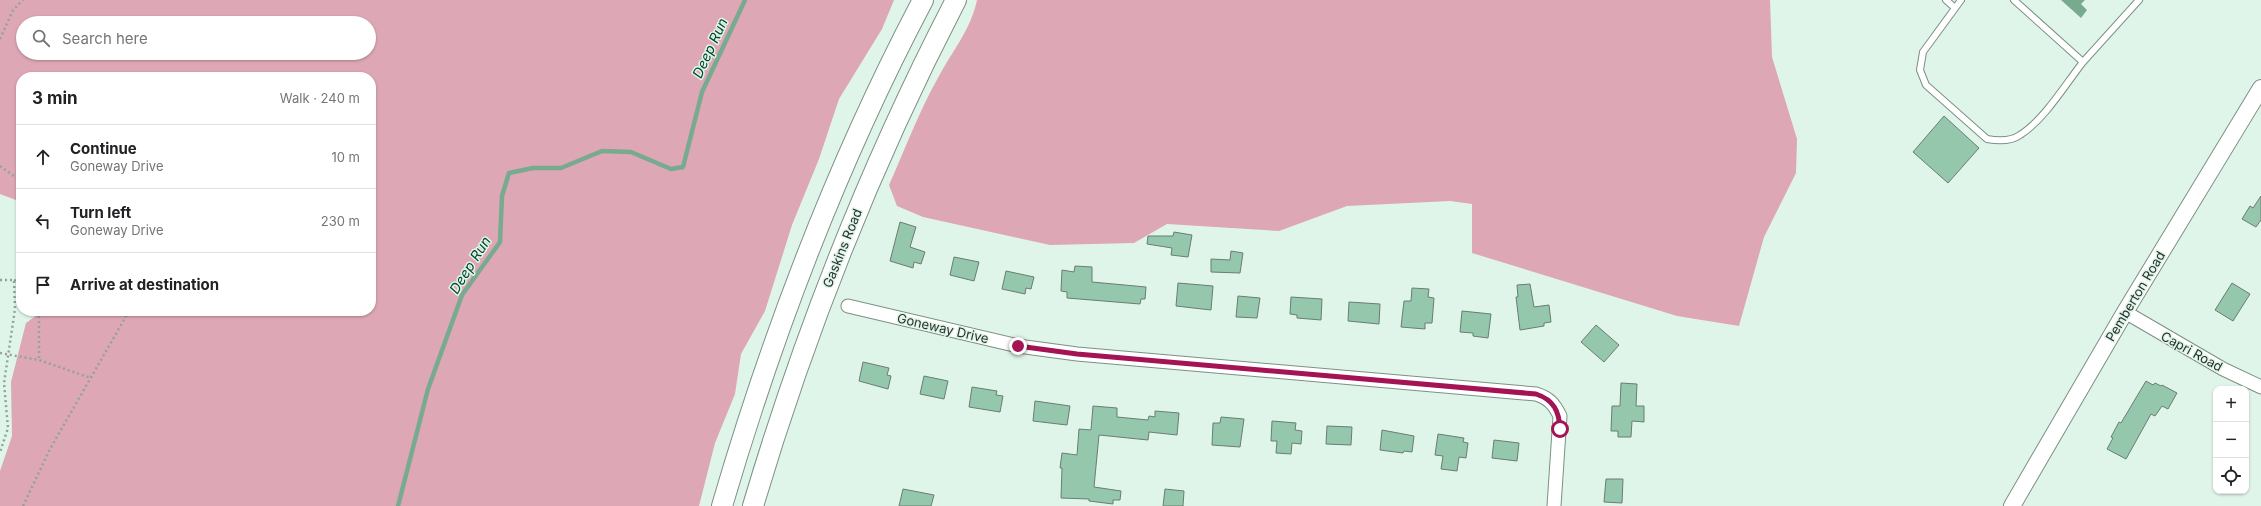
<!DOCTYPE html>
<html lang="en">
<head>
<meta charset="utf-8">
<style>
  :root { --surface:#fff; --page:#f6f6f6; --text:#202124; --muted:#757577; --line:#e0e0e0 }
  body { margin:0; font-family:Inter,sans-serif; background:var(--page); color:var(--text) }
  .controls { position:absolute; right:12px; bottom:12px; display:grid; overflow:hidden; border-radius:8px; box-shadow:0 1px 3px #0004 }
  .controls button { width:36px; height:36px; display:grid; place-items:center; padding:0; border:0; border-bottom:1px solid var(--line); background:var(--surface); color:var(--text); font:20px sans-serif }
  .stop { position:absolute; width:12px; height:12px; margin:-9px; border:3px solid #a41354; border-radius:50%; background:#fff }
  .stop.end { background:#a41354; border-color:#fff; box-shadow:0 1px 4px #0008 }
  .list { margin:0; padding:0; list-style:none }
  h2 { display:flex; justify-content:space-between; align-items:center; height:52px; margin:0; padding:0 16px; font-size:17px }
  h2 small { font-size:13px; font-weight:400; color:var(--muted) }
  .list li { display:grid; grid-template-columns:26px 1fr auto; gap:12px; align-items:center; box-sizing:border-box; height:64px; padding:0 16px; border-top:1px solid var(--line) }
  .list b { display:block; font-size:15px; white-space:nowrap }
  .list p { margin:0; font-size:13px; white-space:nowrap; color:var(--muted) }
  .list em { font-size:13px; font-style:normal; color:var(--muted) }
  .icon { flex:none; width:22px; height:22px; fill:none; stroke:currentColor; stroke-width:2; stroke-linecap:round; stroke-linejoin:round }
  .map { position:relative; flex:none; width:2261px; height:506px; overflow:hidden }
  .search { position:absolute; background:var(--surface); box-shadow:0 1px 3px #0004; left:16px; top:16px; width:360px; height:44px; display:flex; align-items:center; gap:10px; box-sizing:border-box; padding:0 14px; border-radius:22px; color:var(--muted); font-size:15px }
  .panel { position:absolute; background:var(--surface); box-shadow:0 1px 3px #0004; left:16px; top:72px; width:360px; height:244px; border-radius:16px }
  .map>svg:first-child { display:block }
  .forest { fill:#dda7b5; fill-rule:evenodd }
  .water { fill:#78aa90 }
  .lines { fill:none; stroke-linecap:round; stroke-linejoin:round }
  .stream { stroke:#78aa90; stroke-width:4.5 }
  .building { fill:#94c7ac; stroke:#6a7d73 }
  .service-casing { stroke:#7c9085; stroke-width:8 }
  .minor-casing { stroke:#7c9085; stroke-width:15 }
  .tertiary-casing { stroke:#7c9085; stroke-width:18 }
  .primary-casing { stroke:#7c9085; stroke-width:22 }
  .path { stroke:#93a39a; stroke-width:2.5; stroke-dasharray:2 3; stroke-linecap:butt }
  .service { stroke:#fff; stroke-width:6 }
  .minor { stroke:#fff; stroke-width:13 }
  .tertiary { stroke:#fff; stroke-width:16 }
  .primary { stroke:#fff; stroke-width:20 }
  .route { stroke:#a41354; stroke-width:5 }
  .labels { text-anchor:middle; stroke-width:3; stroke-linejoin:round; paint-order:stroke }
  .street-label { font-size:13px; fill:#28312c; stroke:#e0f5e9 }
  .water-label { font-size:14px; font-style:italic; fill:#03482e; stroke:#e0f5e9 }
</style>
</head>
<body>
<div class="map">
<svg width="2261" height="506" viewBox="0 0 2261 506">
  <rect width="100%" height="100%" fill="#e0f5e9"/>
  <path class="forest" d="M0,0H894L882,29L839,99L819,159L792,225L765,311L741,354L735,394L715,443L699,506H0V471L12,436L11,382L26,323L41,312L371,311V77H21V202L0,194ZM23,23H369V53H23Z
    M977,0H1770L1772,57L1797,139L1796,173L1764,237L1739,326L1677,316L1472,253V204L1450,201L1347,206L1279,231L1167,224L1134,243L1050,245L923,217L897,206L889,185C905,149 919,111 939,76C953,50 971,29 977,0Z"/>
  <path class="water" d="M2061,0H2085L2081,4L2087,10L2081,18Z"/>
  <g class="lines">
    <path class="stream" d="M398,506L428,389L462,295L500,242L502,196L509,173L533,168H561L602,151L631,152L671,169L683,167L702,92L745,0"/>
  </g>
  <path class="building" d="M1944,116L1979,148L1948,183L1913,152Z
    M2261,196V220L2256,227L2242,219L2250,206L2253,208Z
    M900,222L916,227L910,247L925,252L921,264L914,262L913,268L890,261Z
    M1174,232L1192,235L1188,257L1171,255L1172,248L1147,244L1148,236H1173Z
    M1231,251L1243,253L1240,273L1211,272V259L1230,260Z
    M954,257L979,262L974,281L950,275Z
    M1075,266L1092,267V282L1146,287L1145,299H1141L1140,304L1067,298V292L1061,291L1062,270L1074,272Z
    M1006,271L1034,277L1031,289L1026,288L1025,294L1002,289Z
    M1178,283L1213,286L1211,310L1176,306Z
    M2232,283L2250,294L2233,321L2215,310Z
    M1530,284L1534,307L1549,305L1551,322L1544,323V326L1520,330L1516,297H1518L1517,285Z
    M1412,288L1429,289L1428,297L1434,298L1432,323H1425V329L1401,327L1404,301H1411Z
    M1238,296L1260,298L1257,318L1236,317Z
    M1291,297L1322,299L1321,320L1297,318V315L1290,314Z
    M1349,302L1380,304L1379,324L1348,321Z
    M1462,311L1491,314L1488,338L1473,336V333L1460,332Z
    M1596,325L1619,345L1604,362L1581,342Z
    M863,362L889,368L887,375L891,376L888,389L859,381Z
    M924,376L948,381L944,399L920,394Z
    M2146,381L2153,385L2155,383L2161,386L2162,385L2177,393L2168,409L2162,406L2155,416L2151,414L2126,459L2107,449L2113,438L2111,437L2119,422L2121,423Z
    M1621,383L1637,384L1636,406H1644V422L1632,421L1631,437H1618V431H1611L1612,406H1620Z
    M972,387L997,391L996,395L1003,396L1000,412L969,407Z
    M1035,401L1070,406L1067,425L1033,421Z
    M1093,406L1117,408V417L1148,420L1149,416L1155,417V411L1179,413L1177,435L1149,432L1148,440L1099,435L1094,487L1121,491L1120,500H1113V504L1089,501V499L1061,498L1062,468H1060L1062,453L1077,455L1079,429L1091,430Z
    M1221,417L1244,419L1240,447L1212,445L1213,423H1220Z
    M1272,421L1296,423L1295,430L1302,431L1301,444L1292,443L1291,454L1276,453L1277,441H1271Z
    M1327,426L1352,427L1351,445L1326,444Z
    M1382,430L1414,436L1412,452L1404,451L1403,453L1380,450Z
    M1438,434L1464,438L1463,442L1468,443L1466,458L1459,457L1457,471L1441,469L1443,456L1435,455Z
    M1494,440L1519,443L1517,461L1492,458Z
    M1606,479H1623L1622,503L1604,502Z
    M903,489L934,495L931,506H899Z
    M1165,489L1184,491L1183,506H1163Z"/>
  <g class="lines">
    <defs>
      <path id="service" d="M1946,0L1955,8
        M1961,0L1923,52L1920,70L1926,85L1987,139C1998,141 2010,142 2020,135C2044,120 2065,85 2083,62
        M2014,0L2083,62L2139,0"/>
      <path id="minor" d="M848,306L1018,346L1077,354L1536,394C1549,398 1554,404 1560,416L1554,506
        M2125,312L2223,369L2261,387"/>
      <path id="tertiary" d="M2012,506L2125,312L2261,88"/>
      <path id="primary" d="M722,506C773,332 838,161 923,0
        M753,506C805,331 872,162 956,0"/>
    </defs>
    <use href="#service" class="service-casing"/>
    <use href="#minor" class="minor-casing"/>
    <use href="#tertiary" class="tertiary-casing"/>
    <use href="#primary" class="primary-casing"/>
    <path class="path" d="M0,39L13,10L23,0
      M0,166L21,181
      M0,280H14L15,309L4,383L8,428L0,452
      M14,280L21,283
      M39,311V360
      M0,353L39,360L91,378
      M23,506L50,449L129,311"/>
    <use href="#service" class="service"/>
    <use href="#minor" class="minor"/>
    <use href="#tertiary" class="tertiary"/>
    <use href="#primary" class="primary"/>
  </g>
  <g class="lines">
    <path class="route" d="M1018,346L1077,354L1536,394C1554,400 1559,411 1560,429"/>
  </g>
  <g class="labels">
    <g class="street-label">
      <text transform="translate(842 248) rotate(-68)" y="5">Gaskins Road</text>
      <text transform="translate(2135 296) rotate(-59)" y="5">Pemberton Road</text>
      <text transform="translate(943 328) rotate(13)" y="5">Goneway Drive</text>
      <text transform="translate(2192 351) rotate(29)" y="5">Capri Road</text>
    </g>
    <g class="water-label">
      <text transform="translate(710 48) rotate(-65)" y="5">Deep Run</text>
      <text transform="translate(470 265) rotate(-58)" y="5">Deep Run</text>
    </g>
  </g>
</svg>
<div class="controls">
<button>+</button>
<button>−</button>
<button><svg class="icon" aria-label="locate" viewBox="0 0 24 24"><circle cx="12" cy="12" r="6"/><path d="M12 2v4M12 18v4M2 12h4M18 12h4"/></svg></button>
</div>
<div class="stop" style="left:1560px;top:429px"></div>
<div class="stop end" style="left:1018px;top:346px"></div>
<div class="search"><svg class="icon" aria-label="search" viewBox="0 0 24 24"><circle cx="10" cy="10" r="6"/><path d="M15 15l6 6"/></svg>Search here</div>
<section class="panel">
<h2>3 min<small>Walk · 240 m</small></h2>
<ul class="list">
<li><svg class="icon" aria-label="ahead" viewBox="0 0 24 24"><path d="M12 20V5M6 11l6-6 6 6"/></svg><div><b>Continue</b><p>Goneway Drive</p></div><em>10 m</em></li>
<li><svg class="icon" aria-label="left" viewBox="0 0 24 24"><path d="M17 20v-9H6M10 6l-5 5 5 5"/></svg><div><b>Turn left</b><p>Goneway Drive</p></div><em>230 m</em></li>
<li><svg class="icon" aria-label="arrive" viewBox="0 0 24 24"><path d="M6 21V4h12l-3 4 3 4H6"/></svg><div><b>Arrive at destination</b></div></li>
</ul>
</section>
</div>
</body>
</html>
